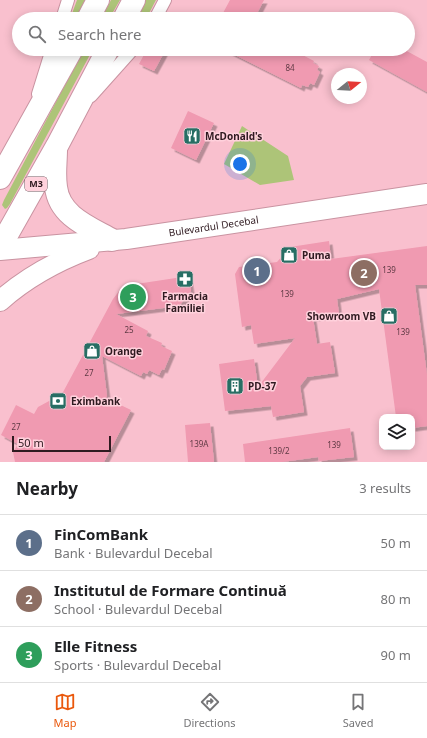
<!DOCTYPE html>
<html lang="en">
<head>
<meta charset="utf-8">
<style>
  :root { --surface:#fff; --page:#f2f2f2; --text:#202124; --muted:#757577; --line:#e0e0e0; --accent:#ea580c }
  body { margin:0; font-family:"Noto Sans",sans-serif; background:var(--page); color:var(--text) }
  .controls { position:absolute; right:12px; bottom:12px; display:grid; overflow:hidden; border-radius:8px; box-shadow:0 2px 10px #0003 }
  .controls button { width:36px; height:36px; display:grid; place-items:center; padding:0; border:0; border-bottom:1px solid var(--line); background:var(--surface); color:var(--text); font:20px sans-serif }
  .compass { position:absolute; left:331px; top:68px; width:36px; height:36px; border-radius:50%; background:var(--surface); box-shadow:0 2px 10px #0003; rotate:72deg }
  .scale { position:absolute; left:12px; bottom:10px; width:99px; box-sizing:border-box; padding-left:4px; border:2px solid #2f1a20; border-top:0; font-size:11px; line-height:14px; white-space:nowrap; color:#2f1a20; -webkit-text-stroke:3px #ffd1dc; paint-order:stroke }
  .you { position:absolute; left:240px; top:164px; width:14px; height:14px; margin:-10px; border:3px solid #fff; border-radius:50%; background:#1a73e8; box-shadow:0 0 0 6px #1a73e833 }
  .badge { display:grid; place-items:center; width:26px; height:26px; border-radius:50%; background:var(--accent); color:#fff; font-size:13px; font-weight:700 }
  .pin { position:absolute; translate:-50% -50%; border:2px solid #fff; box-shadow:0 1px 4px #0006 }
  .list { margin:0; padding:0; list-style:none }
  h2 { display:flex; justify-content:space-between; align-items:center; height:52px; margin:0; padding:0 16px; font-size:17px }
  h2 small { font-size:13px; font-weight:400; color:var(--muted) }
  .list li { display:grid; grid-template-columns:26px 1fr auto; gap:12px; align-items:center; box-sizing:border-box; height:56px; padding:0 16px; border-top:1px solid var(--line) }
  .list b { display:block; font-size:15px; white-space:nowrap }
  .list p { margin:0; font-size:13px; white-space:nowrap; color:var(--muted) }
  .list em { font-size:13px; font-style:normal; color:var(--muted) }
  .icon { flex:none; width:22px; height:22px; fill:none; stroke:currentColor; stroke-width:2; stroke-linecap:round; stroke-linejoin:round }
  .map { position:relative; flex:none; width:427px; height:462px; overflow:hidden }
  .search { position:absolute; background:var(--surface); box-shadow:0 2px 10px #0003; left:12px; right:12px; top:12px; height:44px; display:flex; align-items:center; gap:10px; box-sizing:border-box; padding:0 14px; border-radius:22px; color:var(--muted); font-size:15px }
  .sheet { height:220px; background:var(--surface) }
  nav { display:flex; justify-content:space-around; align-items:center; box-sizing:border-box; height:56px; border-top:1px solid var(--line); background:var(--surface); font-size:11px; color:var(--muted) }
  nav a { display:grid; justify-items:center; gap:2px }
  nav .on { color:var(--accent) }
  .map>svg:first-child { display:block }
  .green { fill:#adc478 }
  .building { fill:#f09ab1; filter:url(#shadow) }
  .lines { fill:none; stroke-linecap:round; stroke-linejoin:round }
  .street-casing { stroke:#c993a1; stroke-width:14 }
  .primary-casing { stroke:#c993a1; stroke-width:22 }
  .highway-casing { stroke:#c993a1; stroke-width:24 }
  .street { stroke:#fff; stroke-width:12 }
  .primary { stroke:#fff; stroke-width:20 }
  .highway { stroke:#fff; stroke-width:22 }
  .labels { text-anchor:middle; stroke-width:3; stroke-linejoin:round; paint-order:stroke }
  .number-label { font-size:8px; fill:#5f3a44 }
  .shield { fill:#ffd1dc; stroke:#6d5158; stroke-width:1 }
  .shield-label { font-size:9px; font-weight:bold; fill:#2f1a20 }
  .poi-label { font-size:10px; font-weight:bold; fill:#2f1a20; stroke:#ffd1dc; text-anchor:start }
  .street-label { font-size:10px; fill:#2f1a20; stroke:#ffd1dc }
</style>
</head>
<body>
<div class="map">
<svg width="427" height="462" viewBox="0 0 427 462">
  <defs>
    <filter id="shadow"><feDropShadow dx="3.5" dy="3.5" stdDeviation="0" flood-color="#0004"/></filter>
  </defs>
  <rect width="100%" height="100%" fill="#f9c0ce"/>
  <path class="green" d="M77,0H87L77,19H70Z
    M111,0H120L109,19H101Z
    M144,0H156L146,19H133Z
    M84,49H93L10,204L7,208L5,209L2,205L4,200Z
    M242,126L288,156L294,180L260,185L224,164Z"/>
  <path class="building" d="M230,0H264L254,19H224L226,15L223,13Z
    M147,49H166L154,71L139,64Z
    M223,49H291L314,61L313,63L319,66L317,70L320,72L314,85L310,83L308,87L302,85L301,88Z
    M375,49H403L427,62V92L369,60Z
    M188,111L214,123L196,160L171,148Z
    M329,241L331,259L427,246V285H415L427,375V426L412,428V417H396L379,289L337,299L339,314L313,318L317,344L330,342L335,373L307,377L300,386L304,412L273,417L271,406L225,411L219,364L254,359L258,387L295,338L254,344L251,325L242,327L235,274L239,267L277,262L290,247Z
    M189,276L191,291L179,306L116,314L148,331L146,336L162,343L161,346L172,351L164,370L162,369L159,375L149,370L147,374L143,372L141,376L102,356L107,396L106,398L131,410L104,462H15L13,452L18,444L1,435L16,405L34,414L38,407L62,394L113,299L123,286Z
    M210,423L214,462H188L185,425Z
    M350,428L354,457L319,461L318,457L282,462H245L243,444Z"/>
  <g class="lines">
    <defs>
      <path id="street" d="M62,19L68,0
        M155,19L165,0
        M38,94L52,49
        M91,96L133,49"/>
      <g id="primary">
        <path id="s1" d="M0,250L126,239L427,194"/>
        <path d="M0,301C27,277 57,261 89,249"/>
      </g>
      <path id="highway" d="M88,19L98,0
        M124,19L134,0
        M56,149C56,162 54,174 56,187C59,216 89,227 112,240
        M0,178L72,49
        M0,247L57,146L108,49"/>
    </defs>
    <use href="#street" class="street-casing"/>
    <use href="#primary" class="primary-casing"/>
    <use href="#highway" class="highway-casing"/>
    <use href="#street" class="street"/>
    <use href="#primary" class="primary"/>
    <use href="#highway" class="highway"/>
  </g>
  <defs>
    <symbol id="restaurant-square" viewBox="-11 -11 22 22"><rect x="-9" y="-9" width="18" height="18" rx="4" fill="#276e64" stroke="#ffd1dc"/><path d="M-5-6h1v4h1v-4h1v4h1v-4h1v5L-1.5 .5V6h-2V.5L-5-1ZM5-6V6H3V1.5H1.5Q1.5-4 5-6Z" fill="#fff"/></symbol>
    <symbol id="shop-square" viewBox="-11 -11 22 22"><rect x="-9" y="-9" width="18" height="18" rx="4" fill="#276e64" stroke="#ffd1dc"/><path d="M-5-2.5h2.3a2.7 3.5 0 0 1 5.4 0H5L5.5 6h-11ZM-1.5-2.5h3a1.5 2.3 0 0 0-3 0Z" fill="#fff"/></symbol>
    <symbol id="pharmacy-square" viewBox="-11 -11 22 22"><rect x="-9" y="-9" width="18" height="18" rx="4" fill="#276e64" stroke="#ffd1dc"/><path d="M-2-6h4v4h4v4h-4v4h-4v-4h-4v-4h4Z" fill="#fff"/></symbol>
    <symbol id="building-square" viewBox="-11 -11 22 22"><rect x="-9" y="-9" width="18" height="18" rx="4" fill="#276e64" stroke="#ffd1dc"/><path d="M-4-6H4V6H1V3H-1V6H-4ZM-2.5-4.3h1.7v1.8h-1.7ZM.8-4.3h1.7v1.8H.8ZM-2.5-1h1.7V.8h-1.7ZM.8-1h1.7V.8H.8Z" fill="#fff"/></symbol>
    <symbol id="bank-square" viewBox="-11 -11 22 22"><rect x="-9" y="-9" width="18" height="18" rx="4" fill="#276e64" stroke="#ffd1dc"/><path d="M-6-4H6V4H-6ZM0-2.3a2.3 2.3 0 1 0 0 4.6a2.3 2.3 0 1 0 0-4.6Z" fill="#fff"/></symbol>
  </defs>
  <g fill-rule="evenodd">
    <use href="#restaurant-square" x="182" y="126" width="20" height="20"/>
    <use href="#shop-square" x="279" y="245" width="20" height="20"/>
    <use href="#pharmacy-square" x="175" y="269" width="20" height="20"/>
    <use href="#shop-square" x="379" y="306" width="20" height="20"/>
    <use href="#shop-square" x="82" y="341" width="20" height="20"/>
    <use href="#building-square" x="225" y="376" width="20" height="20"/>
    <use href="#bank-square" x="48" y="391" width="20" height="20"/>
  </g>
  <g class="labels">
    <g class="number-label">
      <text x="290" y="71">84</text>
      <text x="389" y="273">139</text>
      <text x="287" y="297">139</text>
      <text x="129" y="333">25</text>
      <text x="403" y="335">139</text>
      <text x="89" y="376">27</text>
      <text x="16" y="430">27</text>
      <text x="199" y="447">139A</text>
      <text x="334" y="448">139</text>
      <text x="279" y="454">139/2</text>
    </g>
    <rect class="shield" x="25" y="177" width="22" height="14" rx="3"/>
    <g class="shield-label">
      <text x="36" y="187">M3</text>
    </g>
    <g class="poi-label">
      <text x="205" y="140">McDonald's</text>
      <text x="302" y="259">Puma</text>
      <text x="185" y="300" text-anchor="middle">Farmacia<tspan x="185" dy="12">Familiei</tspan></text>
      <text x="376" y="320" text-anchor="end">Showroom VB</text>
      <text x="105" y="355">Orange</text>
      <text x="248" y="390">PD-37</text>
      <text x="71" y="405">Eximbank</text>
    </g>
    <g class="street-label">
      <text dy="4" stroke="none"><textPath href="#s1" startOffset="215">Bulevardul Decebal</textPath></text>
    </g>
  </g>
</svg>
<div class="controls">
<button><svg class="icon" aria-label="layers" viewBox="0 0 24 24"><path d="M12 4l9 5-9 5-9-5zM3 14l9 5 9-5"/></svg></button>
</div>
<svg class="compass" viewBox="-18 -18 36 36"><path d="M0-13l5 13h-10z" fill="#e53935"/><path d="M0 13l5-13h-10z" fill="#757577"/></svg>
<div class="scale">50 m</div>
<div class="you"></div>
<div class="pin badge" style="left:257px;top:271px;background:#5c6f8a">1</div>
<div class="pin badge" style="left:364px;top:273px;background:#8d6e63">2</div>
<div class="pin badge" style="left:133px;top:297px;background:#2e9e5b">3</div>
<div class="search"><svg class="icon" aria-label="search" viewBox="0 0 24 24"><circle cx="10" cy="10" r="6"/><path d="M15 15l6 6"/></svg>Search here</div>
</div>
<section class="sheet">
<h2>Nearby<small>3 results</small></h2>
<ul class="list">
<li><span class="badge" style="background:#5c6f8a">1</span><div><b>FinComBank</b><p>Bank · Bulevardul Decebal</p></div><em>50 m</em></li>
<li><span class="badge" style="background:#8d6e63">2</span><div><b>Institutul de Formare Continuă</b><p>School · Bulevardul Decebal</p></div><em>80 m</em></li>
<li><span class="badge" style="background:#2e9e5b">3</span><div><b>Elle Fitness</b><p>Sports · Bulevardul Decebal</p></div><em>90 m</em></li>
</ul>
</section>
<nav>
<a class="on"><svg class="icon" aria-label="map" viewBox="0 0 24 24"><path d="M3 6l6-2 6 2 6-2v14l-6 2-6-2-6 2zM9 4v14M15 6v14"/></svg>Map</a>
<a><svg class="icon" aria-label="directions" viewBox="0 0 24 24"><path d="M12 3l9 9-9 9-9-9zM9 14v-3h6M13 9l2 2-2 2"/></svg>Directions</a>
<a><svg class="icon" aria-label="saved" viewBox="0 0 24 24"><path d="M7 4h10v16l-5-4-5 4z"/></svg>Saved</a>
</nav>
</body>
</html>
